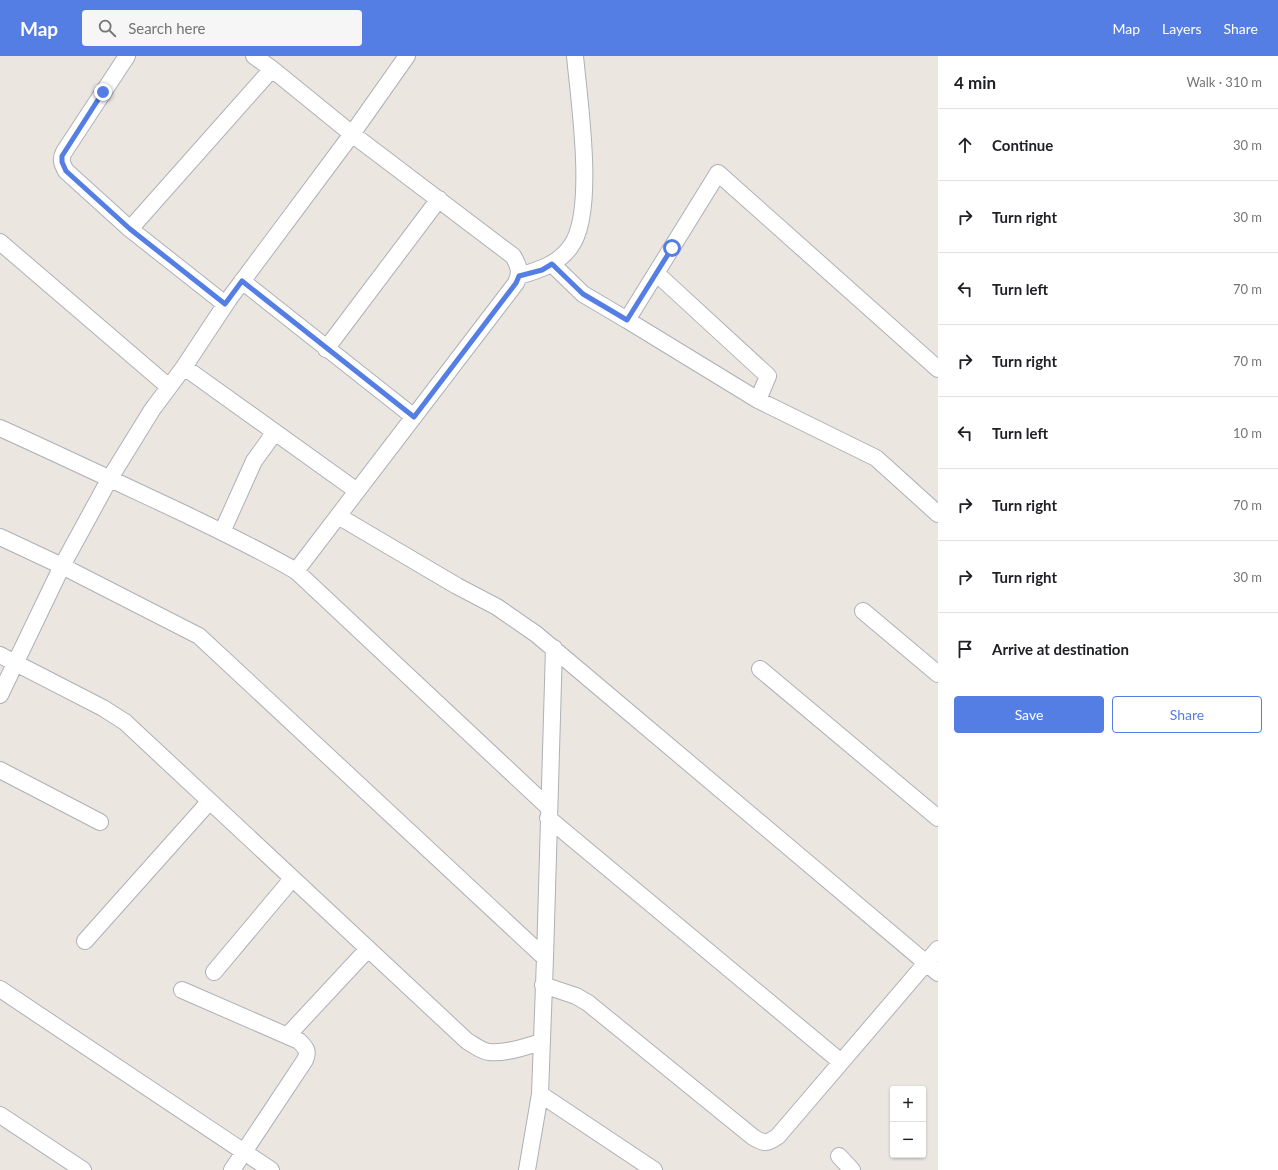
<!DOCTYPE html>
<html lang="en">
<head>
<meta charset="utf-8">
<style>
  :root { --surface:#fff; --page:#f6f6f6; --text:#202124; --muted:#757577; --line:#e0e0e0; --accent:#557ee5 }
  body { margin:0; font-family:Lato,sans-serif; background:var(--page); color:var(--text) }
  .controls { position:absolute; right:12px; bottom:12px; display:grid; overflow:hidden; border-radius:4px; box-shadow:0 1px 3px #0004 }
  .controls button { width:36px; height:36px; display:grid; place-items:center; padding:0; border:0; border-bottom:1px solid var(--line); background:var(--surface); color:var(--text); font:20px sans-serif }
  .stop { position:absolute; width:12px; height:12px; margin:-9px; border:3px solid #557ee5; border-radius:50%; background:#fff }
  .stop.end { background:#557ee5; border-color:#fff; box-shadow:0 1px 4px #0008 }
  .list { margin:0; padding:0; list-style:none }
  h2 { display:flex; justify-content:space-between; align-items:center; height:52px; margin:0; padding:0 16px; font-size:17px }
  h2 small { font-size:13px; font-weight:400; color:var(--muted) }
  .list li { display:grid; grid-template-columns:26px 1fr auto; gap:12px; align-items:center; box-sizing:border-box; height:72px; padding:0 16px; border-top:1px solid var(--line) }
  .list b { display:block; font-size:15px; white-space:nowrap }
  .list em { font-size:13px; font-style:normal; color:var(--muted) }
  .actions { display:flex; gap:8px; padding:12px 16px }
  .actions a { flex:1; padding:9px 0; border:1px solid var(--accent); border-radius:4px; text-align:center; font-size:14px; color:var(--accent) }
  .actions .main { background:var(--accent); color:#fff }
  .icon { flex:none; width:22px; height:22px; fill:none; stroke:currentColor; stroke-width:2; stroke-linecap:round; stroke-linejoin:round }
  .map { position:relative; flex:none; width:938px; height:1114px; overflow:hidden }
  header { display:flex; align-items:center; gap:24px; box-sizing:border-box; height:56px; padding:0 20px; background:var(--accent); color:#fff }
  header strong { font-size:19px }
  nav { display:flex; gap:22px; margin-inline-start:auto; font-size:14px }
  .search { width:280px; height:36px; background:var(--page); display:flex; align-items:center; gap:10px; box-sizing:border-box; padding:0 14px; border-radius:4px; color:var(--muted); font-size:15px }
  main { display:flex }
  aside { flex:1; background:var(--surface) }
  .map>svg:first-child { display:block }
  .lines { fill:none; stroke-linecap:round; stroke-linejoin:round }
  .street-casing { stroke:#adb0b7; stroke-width:18 }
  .street { stroke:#fff; stroke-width:16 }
  .route { stroke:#557ee5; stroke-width:5 }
</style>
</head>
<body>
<header>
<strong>Map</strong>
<div class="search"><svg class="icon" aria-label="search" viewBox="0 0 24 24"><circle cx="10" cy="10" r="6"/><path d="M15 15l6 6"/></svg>Search here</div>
<nav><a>Map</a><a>Layers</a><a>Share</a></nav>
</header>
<main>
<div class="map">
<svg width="938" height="1114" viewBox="0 0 938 1114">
  <rect width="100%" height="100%" fill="#ece6e1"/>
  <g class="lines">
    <defs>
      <path id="street" d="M127,0L64,96C60,103 62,108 66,115L130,173L225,248
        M254,0L272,13L352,78L513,200C519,210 521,216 516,227L296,515
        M130,173L272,13
        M0,186L169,331
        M552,208L583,238L627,264
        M656,217L768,320L758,344
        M519,220C539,214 559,208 571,190C596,156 579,44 575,0
        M242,225L414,361
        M326,293L439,143
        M184,311L357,435
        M938,313L718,117L627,264L758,344L876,402L938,458
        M0,372C62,400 123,429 185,458C222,476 260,494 296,515L548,751
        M338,460L457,530L497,551L536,578L938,917
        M222,476L254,405L275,376
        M0,481L62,510L199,580L545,902
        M863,555L938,618
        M0,599L103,652L125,666L467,985C474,989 481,995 489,996C506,998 526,990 542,986
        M760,613L938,762
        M0,639L62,510L110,422L152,354L184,311L229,243L352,78L407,0
        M0,714L100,766
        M548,762L841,1006
        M85,885L209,746
        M214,916L292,823
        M543,929L576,940L588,947L753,1081C764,1088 767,1088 778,1080L938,893
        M0,933L271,1114
        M182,934L299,985C306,992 309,995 305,1004L232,1114
        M287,980L368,893
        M540,1038L654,1114
        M0,1059L83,1114
        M839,1100L852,1114
        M527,1114L540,1038L545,902L554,592"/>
    </defs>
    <use href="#street" class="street-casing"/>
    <use href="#street" class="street"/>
  </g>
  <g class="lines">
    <path class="route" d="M103,36L62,100V106L66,115L130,173L225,248L242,225L414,361L516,227L519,220L542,214L552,208L583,238L627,264L672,192"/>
  </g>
</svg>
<div class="controls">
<button>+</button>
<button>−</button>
</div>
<div class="stop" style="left:672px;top:192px"></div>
<div class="stop end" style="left:103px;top:36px"></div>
</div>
<aside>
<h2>4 min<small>Walk · 310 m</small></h2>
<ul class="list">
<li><svg class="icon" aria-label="ahead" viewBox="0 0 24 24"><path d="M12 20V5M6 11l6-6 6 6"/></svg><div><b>Continue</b></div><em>30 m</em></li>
<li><svg class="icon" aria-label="right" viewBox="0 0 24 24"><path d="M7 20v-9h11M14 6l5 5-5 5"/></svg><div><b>Turn right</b></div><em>30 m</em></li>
<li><svg class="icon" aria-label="left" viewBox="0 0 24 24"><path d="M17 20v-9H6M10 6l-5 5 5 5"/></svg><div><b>Turn left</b></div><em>70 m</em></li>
<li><svg class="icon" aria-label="right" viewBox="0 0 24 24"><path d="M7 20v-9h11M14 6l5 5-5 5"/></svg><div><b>Turn right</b></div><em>70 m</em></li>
<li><svg class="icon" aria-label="left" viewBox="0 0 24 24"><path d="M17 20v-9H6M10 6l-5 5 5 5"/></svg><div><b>Turn left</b></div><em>10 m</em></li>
<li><svg class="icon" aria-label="right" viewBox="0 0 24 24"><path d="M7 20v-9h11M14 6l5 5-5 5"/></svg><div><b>Turn right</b></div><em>70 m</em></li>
<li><svg class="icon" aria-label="right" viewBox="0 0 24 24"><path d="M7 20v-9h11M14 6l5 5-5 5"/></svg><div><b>Turn right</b></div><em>30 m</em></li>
<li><svg class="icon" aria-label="arrive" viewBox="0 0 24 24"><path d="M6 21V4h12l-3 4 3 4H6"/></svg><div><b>Arrive at destination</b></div></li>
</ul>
<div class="actions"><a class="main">Save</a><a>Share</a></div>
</aside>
</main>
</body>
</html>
